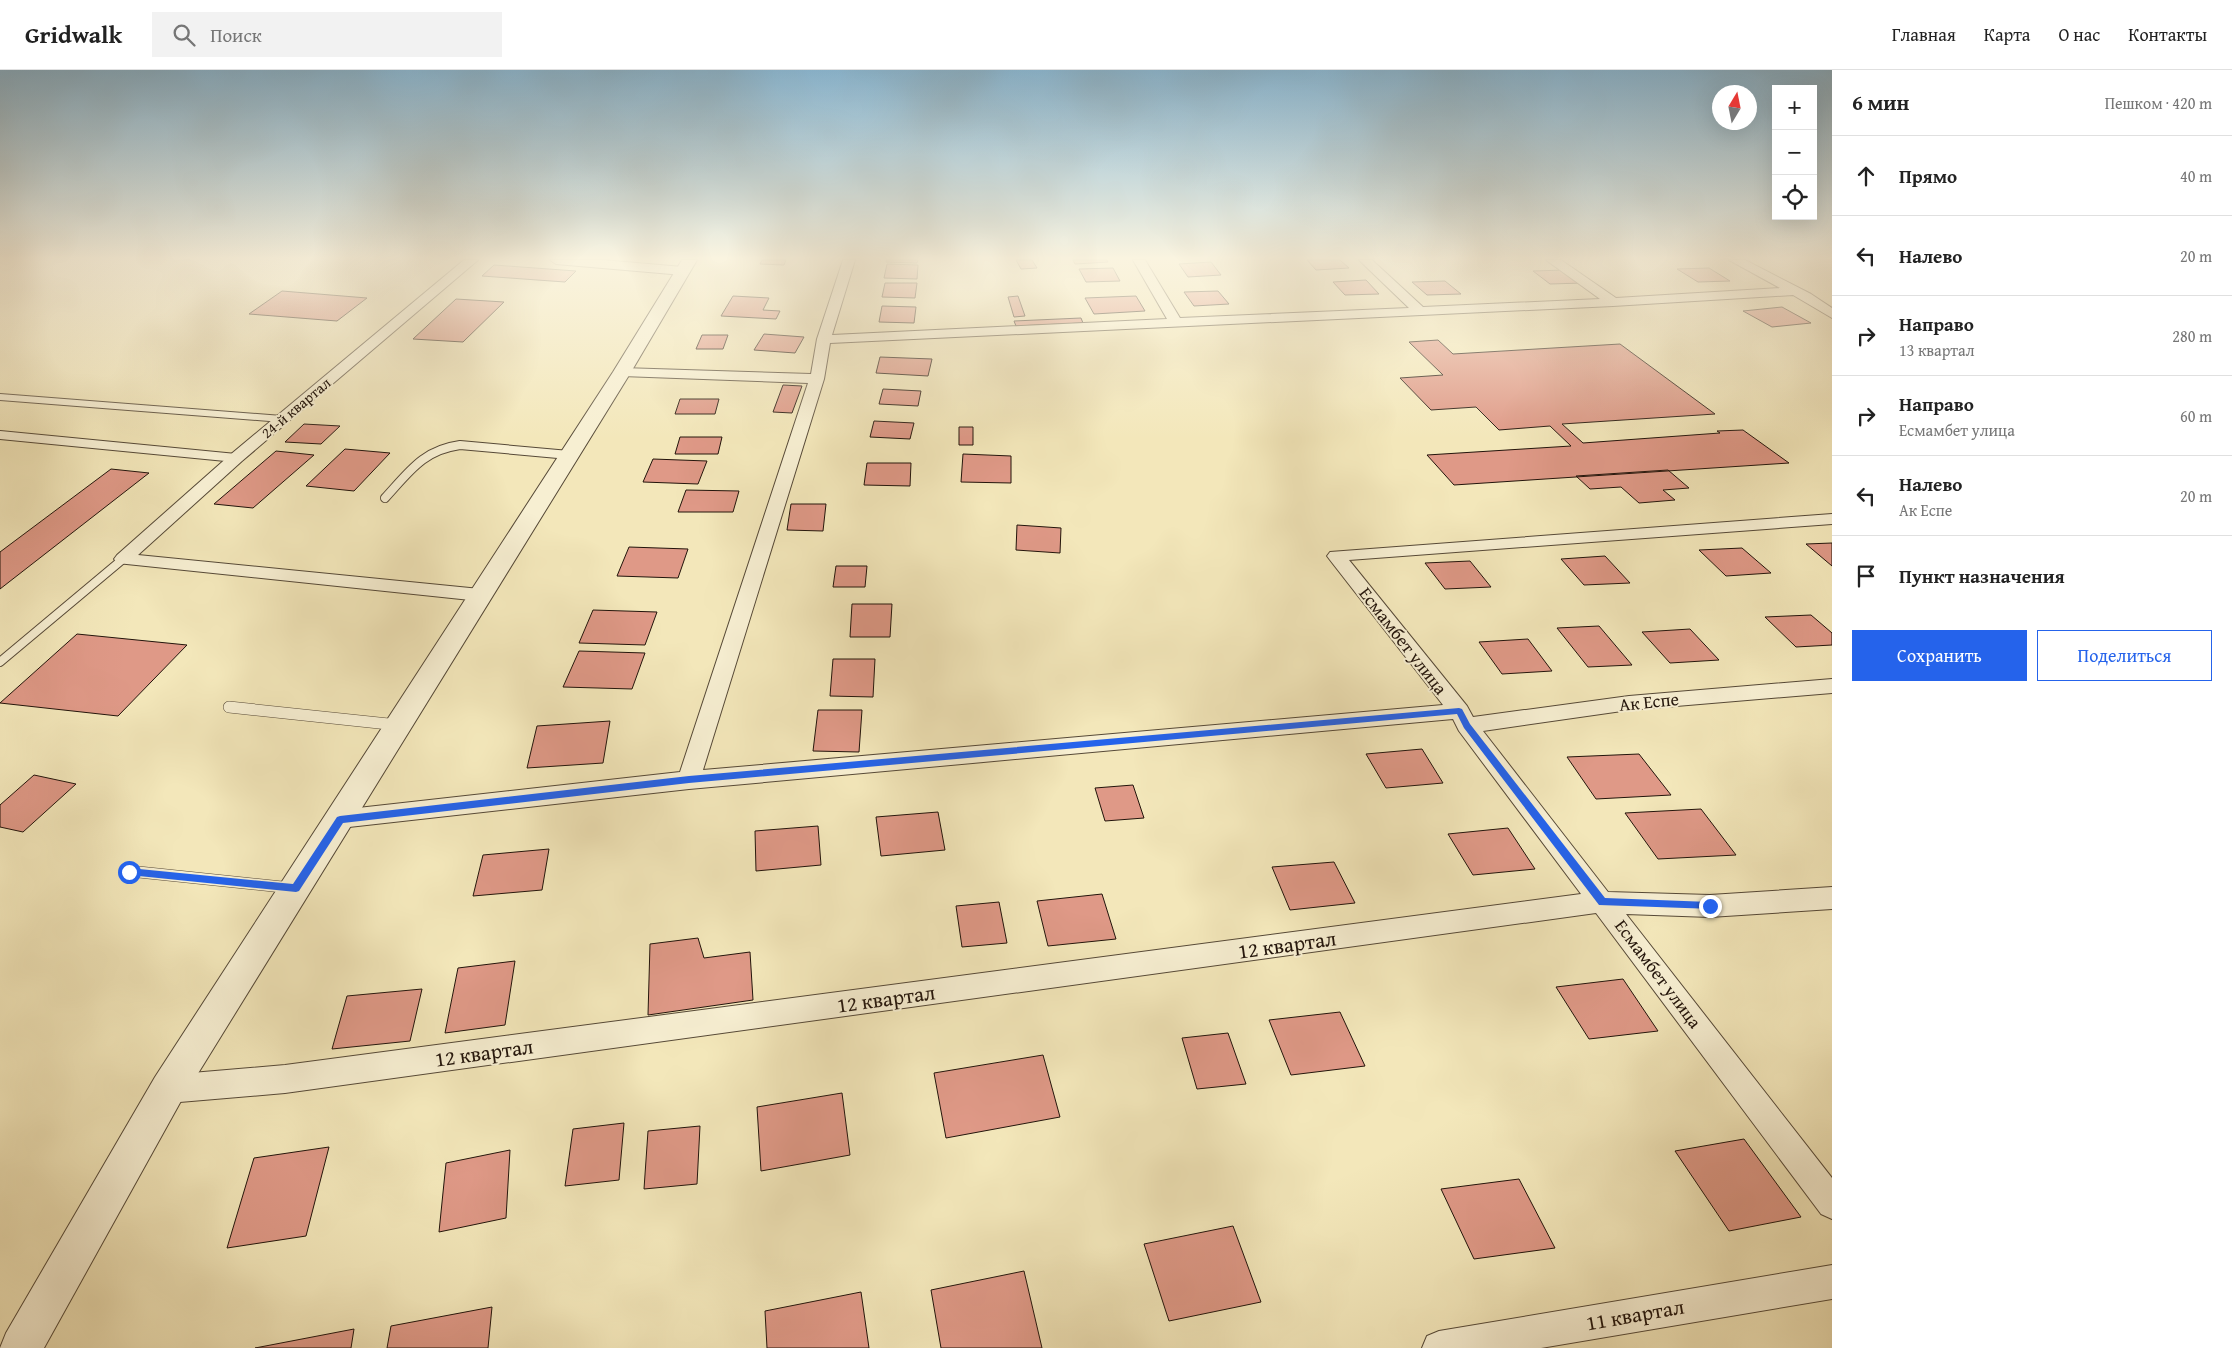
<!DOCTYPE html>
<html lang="ru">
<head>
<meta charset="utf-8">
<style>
  :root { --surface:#fff; --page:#f2f2f2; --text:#222; --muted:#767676; --line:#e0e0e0; --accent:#2563eb }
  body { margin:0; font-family:"Gentium Book Plus",serif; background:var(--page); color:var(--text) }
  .controls { position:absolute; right:15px; top:15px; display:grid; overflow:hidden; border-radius:0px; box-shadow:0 5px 20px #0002 }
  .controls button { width:45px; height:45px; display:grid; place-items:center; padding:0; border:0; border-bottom:1px solid var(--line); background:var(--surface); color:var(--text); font:25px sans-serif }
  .compass { position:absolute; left:1712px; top:15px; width:45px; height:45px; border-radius:50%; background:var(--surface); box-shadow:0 5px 20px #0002; rotate:10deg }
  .stop { position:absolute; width:15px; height:15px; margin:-11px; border:4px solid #2563eb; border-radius:50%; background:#fff }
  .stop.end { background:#2563eb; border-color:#fff; box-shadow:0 1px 5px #0008 }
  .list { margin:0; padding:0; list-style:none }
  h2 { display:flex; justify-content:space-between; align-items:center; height:65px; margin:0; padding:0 20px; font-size:21px }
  h2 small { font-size:16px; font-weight:400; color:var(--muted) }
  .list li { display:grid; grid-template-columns:32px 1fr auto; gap:15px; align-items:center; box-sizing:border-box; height:80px; padding:0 20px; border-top:1px solid var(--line) }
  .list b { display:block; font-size:19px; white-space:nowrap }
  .list p { margin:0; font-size:16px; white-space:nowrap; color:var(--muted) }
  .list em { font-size:16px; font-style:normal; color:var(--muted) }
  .actions { display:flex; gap:10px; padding:15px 20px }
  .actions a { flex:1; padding:11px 0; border:1px solid var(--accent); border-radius:0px; text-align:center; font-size:18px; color:var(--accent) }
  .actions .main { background:var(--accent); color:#fff }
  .icon { flex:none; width:28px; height:28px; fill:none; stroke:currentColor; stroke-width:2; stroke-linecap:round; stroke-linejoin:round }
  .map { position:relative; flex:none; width:1832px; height:1278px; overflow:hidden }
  header { display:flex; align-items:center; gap:30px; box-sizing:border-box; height:70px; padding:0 25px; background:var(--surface); border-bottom:1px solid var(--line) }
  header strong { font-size:24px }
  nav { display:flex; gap:28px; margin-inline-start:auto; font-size:18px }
  .search { width:350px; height:45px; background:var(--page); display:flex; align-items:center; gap:12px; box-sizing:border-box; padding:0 18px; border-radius:0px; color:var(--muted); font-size:19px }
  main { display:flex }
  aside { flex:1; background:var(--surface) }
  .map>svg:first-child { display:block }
  .building { fill:#df9987; stroke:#22140b }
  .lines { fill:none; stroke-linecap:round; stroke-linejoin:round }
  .service-far2-casing { stroke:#564937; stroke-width:8 }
  .service-far1-casing { stroke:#564937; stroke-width:10 }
  .service-casing { stroke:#564937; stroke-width:12 }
  .minor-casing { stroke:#564937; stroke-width:2 }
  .tertiary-casing { stroke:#564937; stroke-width:2 }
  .service-far2 { stroke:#f7efd2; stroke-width:6 }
  .service-far1 { stroke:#f7efd2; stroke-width:8 }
  .service { stroke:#f7efd2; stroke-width:11 }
  .minor { fill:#f7efd2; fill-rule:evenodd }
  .tertiary { fill:#f7efd2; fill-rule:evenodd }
  .route { fill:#2563eb }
  .labels { text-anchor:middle; stroke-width:4; stroke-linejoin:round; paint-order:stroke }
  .far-street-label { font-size:15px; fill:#22140b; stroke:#f7efd2 }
  .street-label { font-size:18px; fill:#22140b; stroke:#f7efd2 }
  .near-street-label { font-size:21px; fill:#22140b; stroke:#f7efd2 }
</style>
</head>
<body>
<header>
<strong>Gridwalk</strong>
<div class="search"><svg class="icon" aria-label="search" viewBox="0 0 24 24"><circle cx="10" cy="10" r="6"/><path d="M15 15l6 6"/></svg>Поиск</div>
<nav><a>Главная</a><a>Карта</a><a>О нас</a><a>Контакты</a></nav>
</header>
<main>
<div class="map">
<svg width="1832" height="1278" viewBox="0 0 1832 1278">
  <rect width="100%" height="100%" fill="#f3e7ba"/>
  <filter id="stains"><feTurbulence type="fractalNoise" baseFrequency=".004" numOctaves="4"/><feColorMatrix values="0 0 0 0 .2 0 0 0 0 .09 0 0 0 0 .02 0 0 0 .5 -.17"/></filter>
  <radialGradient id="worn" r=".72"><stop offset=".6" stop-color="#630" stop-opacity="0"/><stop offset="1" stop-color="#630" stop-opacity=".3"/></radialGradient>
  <path class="building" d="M762,190H786L784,195L760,194Z
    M886,190H918L917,193L886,192Z
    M1016,190H1032L1037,198L1021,199Z
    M1073,190H1107L1108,192L1075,194Z
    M1307,190H1340L1349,198L1316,200Z
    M1211,192L1221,205L1188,207L1179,194Z
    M887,194L918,195L917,209L884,208Z
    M494,195L576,201L565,212L482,206Z
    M1113,198L1120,211L1086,212L1079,199Z
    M1709,198L1730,211L1698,212L1677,199Z
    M1565,200L1583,213L1550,214L1533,201Z
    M1366,210L1379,224L1345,225L1333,212Z
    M1445,211L1461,224L1427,225L1412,212Z
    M885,213H917L915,228L882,227Z
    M282,221L367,228L337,251L249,244Z
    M1218,221L1229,234L1194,236L1184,222Z
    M733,226L769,228L763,240L780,241L776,249L721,246Z
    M1018,226L1025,246L1014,247L1008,227Z
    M1136,226L1145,241L1094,244L1085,228Z
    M456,229L504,232L463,272L413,269Z
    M882,236L916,237L914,253L879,252Z
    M1782,237L1811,253L1772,257L1743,241Z
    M1081,248L1083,253L1016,256L1014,251Z
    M764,264L804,267L795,283L754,280Z
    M702,265H728L723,279H696Z
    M1438,270L1453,284L1620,274L1715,344L1562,354L1583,373L1720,363L1717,361L1743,360L1789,393L1454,415L1427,385L1571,376L1550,356L1499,360L1476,337L1431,340L1400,308L1443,305L1409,272Z
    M880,287L932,289L928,306L876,303Z
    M783,315L802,316L792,343L773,342Z
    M883,319L921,321L918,336L879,334Z
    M680,329H719L715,344H675Z
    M874,351L914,353L910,369L870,367Z
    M304,354L340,356L321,374L285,372Z
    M959,357H973V375H959Z
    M680,367H722L718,384H675Z
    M345,379L390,383L354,421L306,416Z
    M276,381L314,385L253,438L214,434Z
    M963,384L1011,386V413L961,412Z
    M653,389L707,391L698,414L643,412Z
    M867,393H911L910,416L864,415Z
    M111,399L149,403L0,519V482Z
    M1668,400L1689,418L1663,420L1675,430L1639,433L1621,417L1590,419L1576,406Z
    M686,420L739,421L733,442H678Z
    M791,434H826L823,461L787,460Z
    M1017,455L1061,458L1060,483L1016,480Z
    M1832,473V496L1806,474Z
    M629,477L688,479L678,508L617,506Z
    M1742,478L1771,503L1726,506L1699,480Z
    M1605,486L1630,513L1584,515L1561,489Z
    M1470,491L1491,517L1445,519L1425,493Z
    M836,496H867L865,517H833Z
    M852,534H892L890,567H850Z
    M593,540L657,542L645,575L579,573Z
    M1811,545L1832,563V575L1796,577L1765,547Z
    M1599,556L1632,595L1588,597L1557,558Z
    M1690,559L1719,590L1670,593L1642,562Z
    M77,564L187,575L118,646L0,633Z
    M1528,569L1552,601L1502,604L1479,572Z
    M579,581L645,583L632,619L563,617Z
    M833,589H875L873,627L830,626Z
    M818,640H862L859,682L813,681Z
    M610,651L603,693L527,698L537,656Z
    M1422,679L1443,713L1386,718L1366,684Z
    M1639,684L1671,725L1596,729L1567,687Z
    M34,705L76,714L23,762L0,757V735Z
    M1133,715L1144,748L1105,751L1095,718Z
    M1701,739L1736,785L1658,789L1625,743Z
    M938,742L945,780L881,786L876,747Z
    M818,756L821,795L756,801L755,761Z
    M1508,758L1535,799L1473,805L1448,764Z
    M549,779L542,820L473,826L483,785Z
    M1334,792L1355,833L1290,840L1272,797Z
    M1102,824L1116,869L1048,876L1037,831Z
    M999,832L1007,873L962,877L956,836Z
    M698,868L704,888L750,882L753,930L648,945L650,874Z
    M515,891L505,955L445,963L458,898Z
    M1623,909L1658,961L1589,969L1556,917Z
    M422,919L410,971L332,979L347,926Z
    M1340,942L1365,996L1291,1005L1269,950Z
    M1228,963L1246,1014L1197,1019L1182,968Z
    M1043,985L1060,1047L946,1068L934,1003Z
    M842,1023L850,1085L761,1101L757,1037Z
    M624,1053L619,1110L565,1116L573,1059Z
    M700,1056L697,1114L644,1119L648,1061Z
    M1744,1069L1801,1147L1729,1161L1675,1081Z
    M329,1077L306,1166L227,1178L254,1088Z
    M510,1080L506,1148L439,1162L446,1093Z
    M1519,1109L1555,1178L1474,1189L1441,1119Z
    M1233,1156L1261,1232L1169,1251L1144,1174Z
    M1024,1201L1042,1278H941L931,1220Z
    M861,1222L869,1278H767L765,1241Z
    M492,1237L488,1278H387L391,1256Z
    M354,1259L351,1278H255Z"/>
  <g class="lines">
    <defs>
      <path id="service-far2" d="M0,327L282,349
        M0,365H4"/>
      <path id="service-far1" d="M0,365L236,388
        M385,428C409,402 423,380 460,375L569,385
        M0,592L123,489"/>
      <path id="service" d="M229,637L398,655
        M129,801L292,818"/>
      <path id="minor" d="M464,190H478L242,391L138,485L480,519L487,521L489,525L487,529L480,531L117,493L114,489L117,485L230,385Z
        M550,190H602L683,197L689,201L683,205L556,194Z
        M843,190H855L832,265L1167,249L1133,190H1145L1180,248L1409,238L1359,190H1372L1423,237L1600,229L1546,190H1561L1616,228L1780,218L1729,190H1745L1811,224L1832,238V248L1793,225L1613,236L830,273L824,309L703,700L1443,635L1330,490L1327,486L1330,482L1832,444V454L1349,490L1467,636L1473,647L1629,626L1832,609V623L1629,640L1483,661L1608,822L1710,825L1832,817V839L1710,847L1626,844L1832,1108V1149L1821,1144L1596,843L285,1023L168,1033L158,1029L153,1019L158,1009L168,1005L285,995L1581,824L1459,661L1453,649L689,719L340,758L332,756L328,749L332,742L340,740L680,702L808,313L622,306L615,302L622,298L811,304L817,269Z
        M1832,1195V1229L1541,1278H1422L1427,1266L1439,1261Z"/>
      <path id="tertiary" d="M682,190H697L631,302L181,1031L44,1278H0L6,1263L155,1007L613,302Z"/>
    </defs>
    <use href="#service-far2" class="service-far2-casing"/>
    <use href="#service-far1" class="service-far1-casing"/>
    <use href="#service" class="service-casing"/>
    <use href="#minor" class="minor-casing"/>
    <use href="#tertiary" class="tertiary-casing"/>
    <use href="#service-far2" class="service-far2"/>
    <use href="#service-far1" class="service-far1"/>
    <use href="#service" class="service"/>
    <use href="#minor" class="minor"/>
    <use href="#tertiary" class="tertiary"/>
  </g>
  <linearGradient id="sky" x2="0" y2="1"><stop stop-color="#8ab8d4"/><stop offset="0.51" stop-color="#faf4e0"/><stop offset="1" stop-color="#faf4e0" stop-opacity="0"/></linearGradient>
  <rect width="1832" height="369" fill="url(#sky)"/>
  <path class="route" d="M1459,638L1462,639L1470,654L1605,828L1710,832L1715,836L1714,839L1599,835L1464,658L1457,644L689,713L343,753L299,821L296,822L129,805L124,802L129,798L293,814L337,747L340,746L689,706Z"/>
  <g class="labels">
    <g class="far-street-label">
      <text transform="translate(296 338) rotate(-40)" y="5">24-й квартал</text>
    </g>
    <g class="street-label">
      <text transform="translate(1403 571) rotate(52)" y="6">Есмамбет улица</text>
      <text transform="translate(1649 632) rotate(-6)" y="6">Ак Еспе</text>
      <text transform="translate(1658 904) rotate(53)" y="6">Есмамбет улица</text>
    </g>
    <g class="near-street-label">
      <text transform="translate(1287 875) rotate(-8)" y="7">12 квартал</text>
      <text transform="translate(886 929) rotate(-8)" y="7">12 квартал</text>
      <text transform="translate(484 983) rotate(-8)" y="7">12 квартал</text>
      <text transform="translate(1635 1245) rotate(-10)" y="7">11 квартал</text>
    </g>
  </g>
  <rect width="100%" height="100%" filter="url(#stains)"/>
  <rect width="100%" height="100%" fill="url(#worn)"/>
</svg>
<div class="controls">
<button>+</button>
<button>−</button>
<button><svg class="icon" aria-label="locate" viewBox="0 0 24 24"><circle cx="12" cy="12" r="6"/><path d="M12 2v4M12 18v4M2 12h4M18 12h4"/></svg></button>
</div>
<svg class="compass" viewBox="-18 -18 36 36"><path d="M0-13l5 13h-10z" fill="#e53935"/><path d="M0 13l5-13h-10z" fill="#767676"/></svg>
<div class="stop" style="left:129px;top:802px"></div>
<div class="stop end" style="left:1710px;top:836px"></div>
</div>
<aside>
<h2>6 мин<small>Пешком · 420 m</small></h2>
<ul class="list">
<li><svg class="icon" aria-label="ahead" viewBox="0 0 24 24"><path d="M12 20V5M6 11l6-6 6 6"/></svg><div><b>Прямо</b></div><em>40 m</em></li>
<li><svg class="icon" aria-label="left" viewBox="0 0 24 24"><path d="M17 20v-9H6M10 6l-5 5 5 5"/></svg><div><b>Налево</b></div><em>20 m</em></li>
<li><svg class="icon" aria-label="right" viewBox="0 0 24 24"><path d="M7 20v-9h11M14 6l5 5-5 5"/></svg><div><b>Направо</b><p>13 квартал</p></div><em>280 m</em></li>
<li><svg class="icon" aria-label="right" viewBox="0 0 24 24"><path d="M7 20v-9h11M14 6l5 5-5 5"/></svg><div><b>Направо</b><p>Есмамбет улица</p></div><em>60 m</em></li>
<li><svg class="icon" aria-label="left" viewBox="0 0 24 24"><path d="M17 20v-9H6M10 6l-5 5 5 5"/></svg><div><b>Налево</b><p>Ак Еспе</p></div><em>20 m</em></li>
<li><svg class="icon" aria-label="arrive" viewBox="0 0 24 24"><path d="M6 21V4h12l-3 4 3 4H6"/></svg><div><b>Пункт назначения</b></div></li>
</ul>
<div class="actions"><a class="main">Сохранить</a><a>Поделиться</a></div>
</aside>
</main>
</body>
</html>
